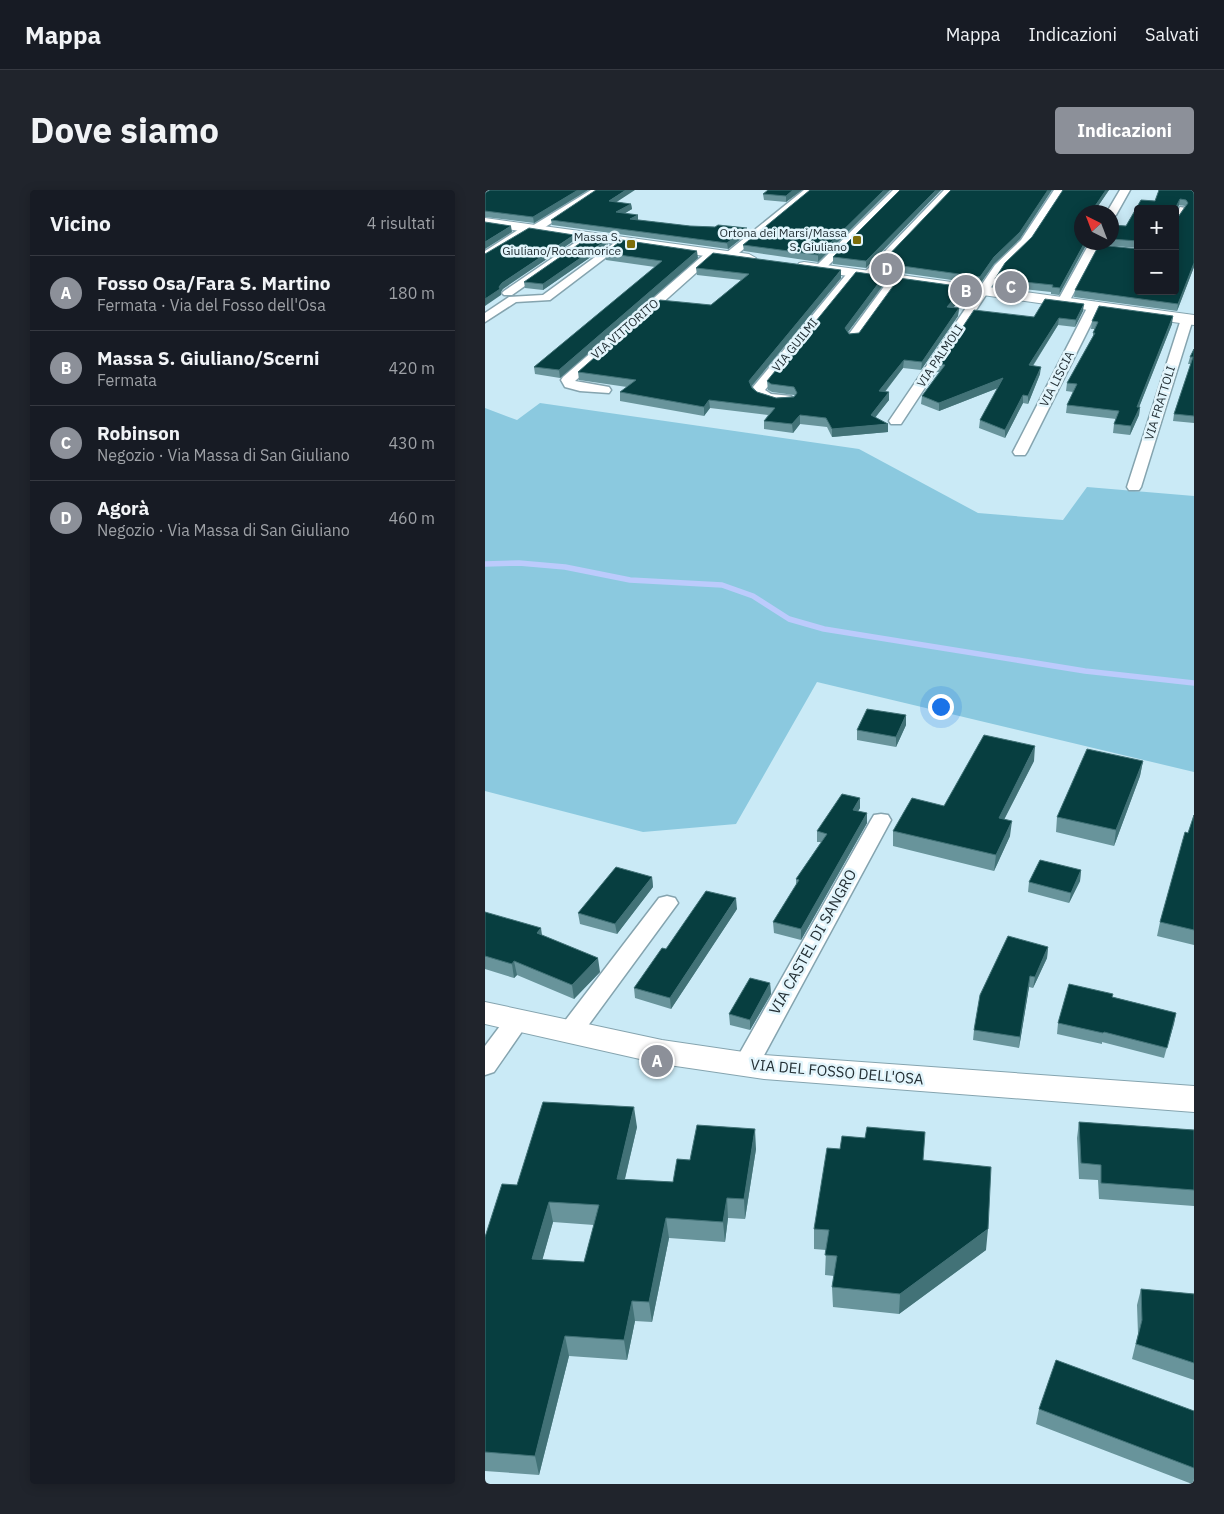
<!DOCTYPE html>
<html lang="it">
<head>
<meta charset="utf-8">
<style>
  :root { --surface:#171b24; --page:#20242c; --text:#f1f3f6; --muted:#9ea1a6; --line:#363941; --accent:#8c9099 }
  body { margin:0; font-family:"IBM Plex Sans",sans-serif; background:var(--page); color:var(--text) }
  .controls { position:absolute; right:15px; top:15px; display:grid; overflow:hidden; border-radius:5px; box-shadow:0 2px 12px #0003 }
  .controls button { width:45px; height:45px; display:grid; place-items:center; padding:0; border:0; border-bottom:1px solid var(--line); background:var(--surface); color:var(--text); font:25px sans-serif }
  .compass { position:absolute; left:589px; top:15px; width:45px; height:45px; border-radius:50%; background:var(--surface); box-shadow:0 2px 12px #0003; rotate:318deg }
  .you { position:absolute; left:455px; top:516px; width:18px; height:18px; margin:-12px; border:4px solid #fff; border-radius:50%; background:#1a73e8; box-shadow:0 0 0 8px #1a73e833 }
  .badge { display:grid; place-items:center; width:32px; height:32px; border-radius:50%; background:var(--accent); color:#fff; font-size:16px; font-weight:700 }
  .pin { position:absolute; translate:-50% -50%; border:2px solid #fff; box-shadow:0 1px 5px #0006 }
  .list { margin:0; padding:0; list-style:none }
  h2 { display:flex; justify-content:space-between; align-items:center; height:65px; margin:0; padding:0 20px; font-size:21px }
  h2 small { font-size:16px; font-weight:400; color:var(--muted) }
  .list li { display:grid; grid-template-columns:32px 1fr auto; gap:15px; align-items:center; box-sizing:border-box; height:75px; padding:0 20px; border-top:1px solid var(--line) }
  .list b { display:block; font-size:19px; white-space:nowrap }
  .list p { margin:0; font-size:16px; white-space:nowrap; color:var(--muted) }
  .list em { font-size:16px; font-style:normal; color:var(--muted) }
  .map { position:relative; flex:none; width:709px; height:1294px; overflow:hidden; border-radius:5px }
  header { display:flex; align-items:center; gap:30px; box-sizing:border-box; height:70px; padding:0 25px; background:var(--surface); border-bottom:1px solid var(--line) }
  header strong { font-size:24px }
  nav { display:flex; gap:28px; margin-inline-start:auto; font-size:18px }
  .intro { display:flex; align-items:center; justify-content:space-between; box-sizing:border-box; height:120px; padding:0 30px }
  h1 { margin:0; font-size:35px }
  .button { padding:12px 22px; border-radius:5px; background:var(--accent); color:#fff; font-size:18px; font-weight:700 }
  main { display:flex; gap:30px; padding:0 30px }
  aside { flex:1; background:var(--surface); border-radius:5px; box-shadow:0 2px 12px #0003 }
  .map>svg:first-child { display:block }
  .green { fill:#8bc9df }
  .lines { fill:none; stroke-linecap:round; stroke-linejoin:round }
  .stream { stroke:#bccbfc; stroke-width:5.5 }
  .lane-casing { stroke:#85a4af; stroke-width:3 }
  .street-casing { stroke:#85a4af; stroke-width:3 }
  .secondary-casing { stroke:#85a4af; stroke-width:2 }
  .lane { fill:#fff; fill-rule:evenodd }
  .street { fill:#fff; fill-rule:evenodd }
  .secondary { fill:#fff; fill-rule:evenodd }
  .wall { fill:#68949b; fill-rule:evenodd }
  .shaded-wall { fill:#427277 }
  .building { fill:#073e40; stroke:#427277; fill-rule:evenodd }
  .poi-dot { fill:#7d6e0a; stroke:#e2f5fc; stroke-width:2 }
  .labels { text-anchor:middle; stroke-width:5; stroke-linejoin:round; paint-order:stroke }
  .far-poi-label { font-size:12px; fill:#243035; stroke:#e2f5fc; text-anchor:end }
  .far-street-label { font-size:12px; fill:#243035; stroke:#e2f5fc }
  .street-label { font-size:15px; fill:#243035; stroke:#e2f5fc }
</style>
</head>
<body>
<header>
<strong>Mappa</strong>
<nav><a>Mappa</a><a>Indicazioni</a><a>Salvati</a></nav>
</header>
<div class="intro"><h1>Dove siamo</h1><a class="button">Indicazioni</a></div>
<main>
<aside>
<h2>Vicino<small>4 risultati</small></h2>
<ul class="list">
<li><span class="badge">A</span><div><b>Fosso Osa/Fara S. Martino</b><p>Fermata · Via del Fosso dell'Osa</p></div><em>180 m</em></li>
<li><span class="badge">B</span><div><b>Massa S. Giuliano/Scerni</b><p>Fermata</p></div><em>420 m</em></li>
<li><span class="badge">C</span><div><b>Robinson</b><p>Negozio · Via Massa di San Giuliano</p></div><em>430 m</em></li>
<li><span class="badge">D</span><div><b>Agorà</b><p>Negozio · Via Massa di San Giuliano</p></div><em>460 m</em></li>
</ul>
</aside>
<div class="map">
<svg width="709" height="1294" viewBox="0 0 709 1294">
  <rect width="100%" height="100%" fill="#caeaf6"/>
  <path class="green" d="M55,213L374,259L493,323L578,330L602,297L709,306V582L332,492L251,634L158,642L0,601V218L32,230Z"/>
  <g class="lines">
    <path class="stream" d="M0,374L34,373L80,377L145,390L237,395L268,406L304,429L339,439L600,481L709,493"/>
    <defs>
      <path id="lane" d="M695,17L700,18L690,35V27Z"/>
      <path id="street" d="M106,0H118L54,41H46L0,69V61L39,36H47Z
        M319,0H330L249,67H241L240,65L241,63Z
        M408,0H418L339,80H331L330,78L331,76Z
        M459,0H469L387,87H379L377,85L379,83Z
        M569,0H579L545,53L518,79L416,234H406L404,231L510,75L536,50Z
        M635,0H645L631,25L626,28V22H622Z
        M104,43L109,46L108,48L27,105H19L17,103L19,101Z
        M136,48L141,51L140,53L65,110L31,112L0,132V123L24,107L58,105Z
        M605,52H616L584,112L582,114H574L572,112Z
        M227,60L231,61L232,63L231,65L90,191L124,197L126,200L124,203L95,201L80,197L76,190L78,187L223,61Z
        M368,80L372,81L374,83L372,85L280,200L286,204L306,206L308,209L306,212C293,215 272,213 266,200L268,197L364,81Z
        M410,86L416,89L372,150H364L362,147L364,144L406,87Z
        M609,112L615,116L542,262L540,265H530L528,262L603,116Z
        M702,125L708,129L656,297L654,300H644L642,297L696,129Z
        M396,624L403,625L406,630L270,882L261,885L252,882L248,875L252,868L386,630L389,625Z
        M182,706L190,708L193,713L94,848L85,851L76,848L73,842L76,836L174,708Z
        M33,821L42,824L45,830L9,882L0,885V856L24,824Z"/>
      <path id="secondary" d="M0,28L264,64L271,68L264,72L0,36Z
        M319,72L709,125V135L314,79L312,76L314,73Z
        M0,812L177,850L279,865L709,896V922L279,889L177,874L0,834Z"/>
    </defs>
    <use href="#lane" class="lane-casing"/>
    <use href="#street" class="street-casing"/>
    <use href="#secondary" class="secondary-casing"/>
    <use href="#lane" class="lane"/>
    <use href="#street" class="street"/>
    <use href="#secondary" class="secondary"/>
  </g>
  <path class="wall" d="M5,0H103L49,33L0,27V3Z
    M317,0L301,12L279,10L278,4Z
    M325,0H405L333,72L259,61L258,55Z
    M415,0H456L381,78L348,74V67Z
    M578,0H624L609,22H596L574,105L566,104V102L509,96L510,89L547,47Z
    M674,0H709V77L692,121L589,107L590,100L614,55L653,59V101H690V30H691L700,16L694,15L690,23V19H653V58L617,55V52H626V35L641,36L656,10L670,11Z
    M131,12L146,14L147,19L140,23L153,30L205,36L230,37L262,44L243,59L67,35L66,30Z
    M535,49L509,74L495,94L396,80V73Z
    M123,55L58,100L40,98L39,92Z
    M120,63L213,68L75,188L50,184L49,177L170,77L121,70Z
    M211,78L356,88L267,196L272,202L291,208L310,206L309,205L287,202L283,200L282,191L399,94L363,142L364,144L374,143L479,105L468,118H474L473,126L436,180L418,178L400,202L404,210L390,227L403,242L347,247L342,237L315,234L308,243L279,239V231L283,225L225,218L219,226L135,211V202L142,197L94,190L93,182L226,115L256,90L212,85Z
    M598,121L590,137L573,135L548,176L555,184L543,214L538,213L520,248L494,238L495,230L513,198L454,221L436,214L437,206L454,182H452L453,174L549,127Z
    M607,131L687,134L654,217H655L654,225L645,245L628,243L629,234L631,229L581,223L582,215L588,202L581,201L582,193L608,146V143L610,139H606Z
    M709,159V233L688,231L689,224L706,174H703L705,167Z
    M421,535L411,557L372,550V540Z
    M549,571L519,630L525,646L509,681L408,656V641Z
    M658,571L655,586L629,656L571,642L572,627Z
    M375,608V618L373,621L382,633L316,750L289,743L288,732L311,695V689L336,652H332V641Z
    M709,625V755L672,746L675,732Z
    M596,680L595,691L584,713L543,702L544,692Z
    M167,687L168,697L132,744L95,734L93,723Z
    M252,719L186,819L150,808L149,798L181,759Z
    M0,722L57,746L115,782L89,809L32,785L29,788L0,779Z
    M563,757L562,768L548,798L544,797L534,858L488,850L489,840Z
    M285,793L286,804L265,840L245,835L244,824Z
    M628,807L691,823L679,868L617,852V854L572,844L573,833Z
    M594,932L709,940V1016L614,1009L613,990L594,989L592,948Z
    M152,937L140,989L188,992L205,970L271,959L260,1029L243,1028L240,1052L184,1048L167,1132L150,1131L142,1170L84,1166L54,1285L0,1281V1047L32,995ZM68,1032L109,1035L99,1072L57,1070Z
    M438,970L501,1060L414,1124L348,1117L347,1097L349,1086L340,1085L341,1060L329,1059V1039Z
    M656,1099L709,1104V1190L647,1169L653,1144L652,1115Z
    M554,1219L709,1221V1294H707L551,1234Z"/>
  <path class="shaded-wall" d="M93,0H103L49,33L48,27Z
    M141,0H150L124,17V11Z
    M308,0H317L301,12V6Z
    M399,0H405L333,72V65Z
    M451,0H456L381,78V71Z
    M563,0H567L535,49L509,74L495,94V87L509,67Z
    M621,0H624L609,22H606Z
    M695,9L694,15L690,23V19Z
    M146,14L147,19L132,28L131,22Z
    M153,25V30L145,29Z
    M26,36L27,42L0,59V52Z
    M262,38V44L243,59L242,53Z
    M89,45L90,50L18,99L16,102V105L0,116V109L14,97L17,93Z
    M123,49V55L58,100V94Z
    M600,52H603L574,105L575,98Z
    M212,61L213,68L75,188L74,180Z
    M709,73V77L692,121L693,114Z
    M356,80V88L264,199V191Z
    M399,86V94L360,146V138Z
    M479,97V105L462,125V117Z
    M599,114L598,121L590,137L591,130Z
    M474,118L473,126L436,180L437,172Z
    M688,126L687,134L651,225L652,217Z
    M574,128L573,135L543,183L544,175Z
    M419,170L418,178L394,209V201Z
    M556,177L555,184L543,214V206Z
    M518,188V196L454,221V213Z
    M404,202V210L386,233V225Z
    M538,205V213L520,248V240Z
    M224,210L225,218L219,226V217Z
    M655,217L654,225L645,245L646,236Z
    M315,225V234L308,243L307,234Z
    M403,234V242L347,247V239Z
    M421,525V535L411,557V547Z
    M550,556L549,571L512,643L514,628Z
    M658,571L655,586L629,656L631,640Z
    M375,608V618L368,630V620Z
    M382,623V633L316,750V739Z
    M527,631L525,646L509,681L511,665Z
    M596,680L595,691L584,713L586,703Z
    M167,687L168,697L132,744L130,734Z
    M251,708L252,719L186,819L185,808Z
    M56,738L58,752L52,743Z
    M563,757L562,768L548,798L550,787Z
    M113,768L115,782L89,809L87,795Z
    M29,771L32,785L29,788L27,774Z
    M545,786L544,797L534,858L535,847Z
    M285,793L286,804L265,840V830Z
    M691,823L689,834L679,868L682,858Z
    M149,917L152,937L135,1009L132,989Z
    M270,939L271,959L260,1029L259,1009Z
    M242,1008L243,1028L240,1052L238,1032Z
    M64,1012L68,1032L52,1089L47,1069Z
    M181,1028L184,1048L167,1132L164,1112Z
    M503,1039L501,1060L414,1124L415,1104Z
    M147,1111L150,1131L142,1170L139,1150Z
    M80,1146L84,1166L54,1285L50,1266Z"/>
  <path class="building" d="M5,0H93L48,27L0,21V3Z
    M111,0H141L124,11L146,14L131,22L153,25L145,29L205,36L230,37L233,35L262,38L242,53L66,30Z
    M283,0H308L301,6L278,4Z
    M325,0H399L333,65L258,55Z
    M415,0H451L381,71L348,67Z
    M466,0H563L535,42L509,67L495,87L396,73Z
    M578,0H621L606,22H596V52H600L575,98L567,97L568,95L510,89L520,73L547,47Z
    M674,0H709V73L693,114L590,100L614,55L653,59V101H690V30H691L703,13L701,10L695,9L690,19H653V51L626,49V35L641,36L656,10L670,11Z
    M0,32L26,36L0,52Z
    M44,38L89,45L17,93L14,97L15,99L0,109V64Z
    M104,47L123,49L58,94L39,92Z
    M137,50L212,61L74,180L49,177L177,71L120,63Z
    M228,63L356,80L264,191L267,198L272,202L291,208L309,207L312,203L309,197L286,194L282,191L371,82L399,86L360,138L364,144L374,143L414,88L479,97L462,117L474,118L437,172L419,170L394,201L404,202L386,225L403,234L347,239L341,228L315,225L307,234L279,231L290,218L224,210L219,217L135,202L151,190L93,182L175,110L226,115L264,84L211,78Z
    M560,109L599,114L591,130L574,128L544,175L556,177L543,206L538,205L520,240L495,230L518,188L454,213L437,206L460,175L453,174L489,120L549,127Z
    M614,116L688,126L652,217H655L646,236L629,234L634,221L582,215L592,194L582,193L610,143H608L613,132L607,131Z
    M709,159V226L689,224L708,167H705Z
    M382,519L421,525L411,547L372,540Z
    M499,545L550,556L514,628L527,631L511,665L408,641L427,608L459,616Z
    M602,559L658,571L631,640L572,627Z
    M357,604L375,608L368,620L382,623L316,739L288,732L314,690L311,689L342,644L332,641Z
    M709,625V740L675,732L700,642L703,643Z
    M555,670L596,680L586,703L544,692Z
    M131,677L167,687L130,734L93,723Z
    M221,701L251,708L185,808L149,798L177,758L181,759Z
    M0,722L56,738L52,743L113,768L87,795L29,771L27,774L0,766Z
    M523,746L563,757L550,787L545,786L535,847L489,840L495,805Z
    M265,788L285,793L265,830L244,824Z
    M584,794L628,804L627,807L691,823L682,858L619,842L618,843L573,833Z
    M58,912L149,917L132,989L188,992L192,969L205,970L212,935L270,939L259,1009L242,1008L238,1032L181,1028L164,1112L147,1111L139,1150L80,1146L50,1266L0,1262V1047L17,994L32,995ZM64,1012L114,1015L99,1072L47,1069Z
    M594,932L709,940V1000L616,993V975L596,973Z
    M382,937L440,942L438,970L506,977L503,1039L415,1104L347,1097L352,1066L340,1065L344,1040L329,1039L342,958L355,959L357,946L380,948Z
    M656,1099L709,1104V1173L651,1154L657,1130Z
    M571,1170L709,1221V1278L554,1219Z"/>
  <g class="poi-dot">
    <rect x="367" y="45" width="10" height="10" rx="2.5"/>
    <rect x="141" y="49" width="10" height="10" rx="2.5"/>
  </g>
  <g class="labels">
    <g class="far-poi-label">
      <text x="362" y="47">Ortona dei Marsi/Massa<tspan x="362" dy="14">S. Giuliano</tspan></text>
      <text x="136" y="51">Massa S.<tspan x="136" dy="14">Giuliano/Roccamorice</tspan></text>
    </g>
    <g class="far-street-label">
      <text transform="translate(140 139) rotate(-41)" y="4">VIA VITTORITO</text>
      <text transform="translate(310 155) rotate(-51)" y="4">VIA GUILMI</text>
      <text transform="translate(455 166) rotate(-56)" y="4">VIA PALMOLI</text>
      <text transform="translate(572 189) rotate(-63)" y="4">VIA LISCIA</text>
      <text transform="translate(675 213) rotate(-73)" y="4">VIA FRATTOLI</text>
    </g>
    <g class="street-label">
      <text transform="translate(328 752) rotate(-61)" y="5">VIA CASTEL DI SANGRO</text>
      <text transform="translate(352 882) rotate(5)" y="5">VIA DEL FOSSO DELL'OSA</text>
    </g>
  </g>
</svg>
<div class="controls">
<button>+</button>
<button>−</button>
</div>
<svg class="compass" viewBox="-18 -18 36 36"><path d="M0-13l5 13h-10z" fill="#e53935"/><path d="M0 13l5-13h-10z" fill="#9ea1a6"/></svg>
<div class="you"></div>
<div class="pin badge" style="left:172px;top:871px">A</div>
<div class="pin badge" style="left:481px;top:101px">B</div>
<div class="pin badge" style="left:526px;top:97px">C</div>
<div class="pin badge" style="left:402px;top:79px">D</div>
</div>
</main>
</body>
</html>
